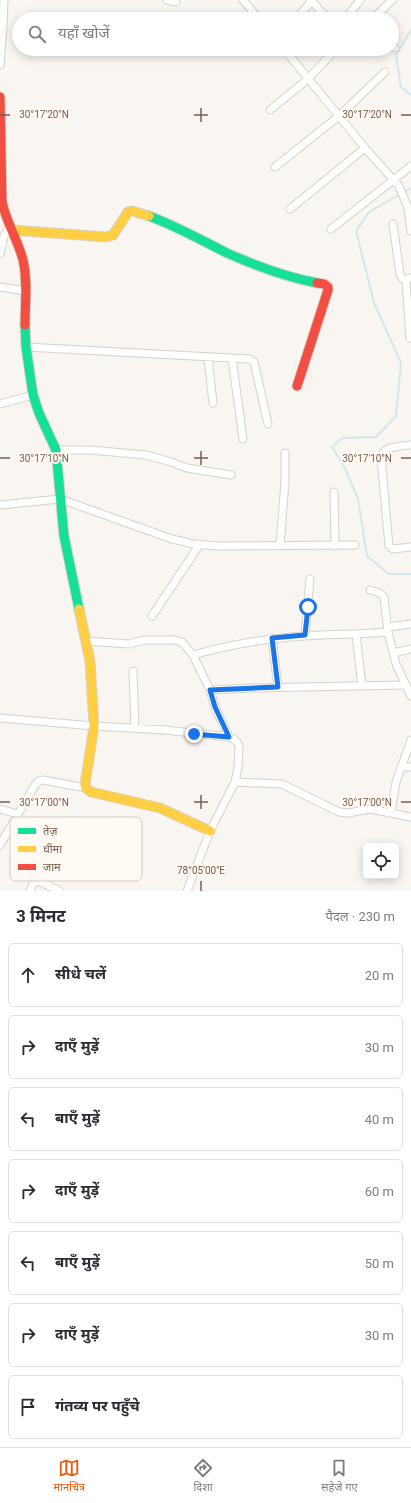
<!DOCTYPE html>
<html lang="hi">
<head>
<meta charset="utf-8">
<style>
  :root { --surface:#fff; --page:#f2f2f3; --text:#2b2b33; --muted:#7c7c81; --line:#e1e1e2; --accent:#ea580c }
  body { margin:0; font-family:Roboto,"Noto Sans Devanagari",sans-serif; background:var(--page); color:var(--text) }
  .controls { position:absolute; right:12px; bottom:12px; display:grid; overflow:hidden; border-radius:6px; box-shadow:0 2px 10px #0003 }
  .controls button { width:36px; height:36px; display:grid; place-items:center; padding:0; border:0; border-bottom:1px solid var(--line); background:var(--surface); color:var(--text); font:20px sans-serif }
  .stop { position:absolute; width:12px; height:12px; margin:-9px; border:3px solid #1a73e8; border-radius:50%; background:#fff }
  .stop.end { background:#1a73e8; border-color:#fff; box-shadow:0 1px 4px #0008 }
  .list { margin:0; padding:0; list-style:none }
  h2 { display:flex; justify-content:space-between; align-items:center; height:52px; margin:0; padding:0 16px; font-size:17px }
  h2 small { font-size:13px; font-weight:400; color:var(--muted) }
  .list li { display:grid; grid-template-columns:26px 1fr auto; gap:12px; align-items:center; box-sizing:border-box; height:64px; margin:0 8px 8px; padding:0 8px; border:1px solid var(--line); border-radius:6px }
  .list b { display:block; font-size:15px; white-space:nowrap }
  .list em { font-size:13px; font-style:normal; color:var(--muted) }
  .icon { flex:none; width:22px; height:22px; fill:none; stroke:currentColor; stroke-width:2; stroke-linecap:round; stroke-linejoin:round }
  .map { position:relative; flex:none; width:411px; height:891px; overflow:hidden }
  .search { position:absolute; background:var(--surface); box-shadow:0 2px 10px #0003; left:12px; right:12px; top:12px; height:44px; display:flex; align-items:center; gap:10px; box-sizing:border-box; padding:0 14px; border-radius:22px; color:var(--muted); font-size:15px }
  .sheet { height:556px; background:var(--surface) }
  nav { display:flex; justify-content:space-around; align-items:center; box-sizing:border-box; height:56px; border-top:1px solid var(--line); background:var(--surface); font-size:11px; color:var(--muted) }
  nav a { display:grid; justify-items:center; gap:2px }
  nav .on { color:var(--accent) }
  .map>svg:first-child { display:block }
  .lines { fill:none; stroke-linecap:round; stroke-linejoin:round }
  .stream { stroke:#d0e8ea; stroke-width:2 }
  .street-casing { stroke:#d7d1cb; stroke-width:9 }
  .fast-casing { stroke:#d9d2cb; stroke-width:11 }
  .slow-casing { stroke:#d9d2cb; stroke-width:11 }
  .jam-casing { stroke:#d9d2cb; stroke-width:11 }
  .street { stroke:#fefefd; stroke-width:7 }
  .fast { stroke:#16e098; stroke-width:9 }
  .slow { stroke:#ffcf43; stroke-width:9 }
  .jam { stroke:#f24e42; stroke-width:9 }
  .route { stroke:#1a73e8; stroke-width:5 }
  .ticks { fill:none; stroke:#7a5c4d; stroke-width:1.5 }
  .key { fill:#fffaf3; stroke:#d7cbc1; stroke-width:1 }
  .key-label { font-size:11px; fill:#7a5c4d }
  .ticks-label { font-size:10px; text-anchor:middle; fill:#7a5c4d; stroke:#fffaf3; stroke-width:4; stroke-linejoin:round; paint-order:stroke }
</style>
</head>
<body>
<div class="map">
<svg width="411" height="891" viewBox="0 0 411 891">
  <rect width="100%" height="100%" fill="#f9f5f0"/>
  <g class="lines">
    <path class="stream" d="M411,30L396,55L401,87L411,95
      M411,188L369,212L356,231L374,303L401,363L396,416L376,437L342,438L332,447L345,468L358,499L367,556L389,574H411"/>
    <defs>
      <path id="street" d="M167,0L176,2
        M243,0L259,19
        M312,1L322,13L331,19
        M347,17L360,0
        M296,19L312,1L310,0
        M373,19L392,0
        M392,46L395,48
        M284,49L365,148L399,186L408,208L411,231
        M0,65L3,26L4,0
        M270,110L308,79L336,49
        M275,167L339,116L385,72
        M290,209L365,148
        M393,224L400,274L402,278L406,281
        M331,229L411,166
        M0,254L4,236L10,226
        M0,287L26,291
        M410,338L406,281L407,279L411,278
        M26,347L249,359L254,362L268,424
        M208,357L213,403
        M232,358L243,439
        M0,404L33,395
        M411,445C402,446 383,446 381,457L389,546L393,549L411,547
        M56,450H90L146,455L168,461L187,468L231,475
        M334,492L335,546
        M0,505L60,499L172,539L194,544L219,546L355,545
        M280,545L285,482V453
        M370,590L380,593L384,597L388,632
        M152,616L200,544
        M388,627L411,624
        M305,635L310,579
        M272,638L278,687
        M86,641L129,644L144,640H175L182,642L193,655L210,690L215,707L229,737
        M393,653L411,649
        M193,655C249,639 297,635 356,634
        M133,671L135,728
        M362,686L356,634L388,632L396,664L411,696
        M210,690L252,688L405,685
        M0,718L94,726L165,730L229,737L235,740L239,745L238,767L235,782L210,831L187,891
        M402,767H411
        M235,782L282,784L339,812L348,813L370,809L391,813L396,782L411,740
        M0,809L18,814
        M391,813L411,817
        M0,845L35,785L39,781L43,780L86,788
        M30,891L33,884L38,881L60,891"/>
      <path id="fast" d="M149,216C176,226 201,240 227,253C256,266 286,277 317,283
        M25,325L26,347L33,395L39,413L56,450L64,536L79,609"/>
      <path id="slow" d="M12,230L106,237L113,235L128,212L132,211L149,216
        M79,609L90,661L94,726L85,785L86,788L91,792L160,808L210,831"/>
      <path id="jam" d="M0,97L2,202C6,222 18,240 23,260C28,281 25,304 25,325
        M297,386L328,290V287L324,284L317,283"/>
    </defs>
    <use href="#street" class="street-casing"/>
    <use href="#fast" class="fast-casing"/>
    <use href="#slow" class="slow-casing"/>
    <use href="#jam" class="jam-casing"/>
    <use href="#street" class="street"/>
    <use href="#fast" class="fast"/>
    <use href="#slow" class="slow"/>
    <use href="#jam" class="jam"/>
  </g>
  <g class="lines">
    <path class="route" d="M194,734L229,737L215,707L210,690L278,687L272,638L305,635L308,607"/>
  </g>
  <path class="ticks" d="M201,108V122M0,115H10M194,115H208M401,115H411M201,451V465M0,458H10M194,458H208M401,458H411M201,795V809M0,802H10M194,802H208M401,802H411M201,881V891"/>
  <rect x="10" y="817" width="132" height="64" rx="6" class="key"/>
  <rect x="18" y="828" width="18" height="6" fill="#16e098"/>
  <rect x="18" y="846" width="18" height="6" fill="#ffcf43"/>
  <rect x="18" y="864" width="18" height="6" fill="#f24e42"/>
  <g class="key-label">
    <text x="43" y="835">तेज़</text>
    <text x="43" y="853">धीमा</text>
    <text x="43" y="871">जाम</text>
  </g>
  <g class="ticks-label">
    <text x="44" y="118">30°17'20"N</text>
    <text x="367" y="118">30°17'20"N</text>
    <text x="44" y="462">30°17'10"N</text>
    <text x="367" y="462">30°17'10"N</text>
    <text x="44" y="806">30°17'00"N</text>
    <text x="367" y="806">30°17'00"N</text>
    <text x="201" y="874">78°05'00"E</text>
  </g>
</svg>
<div class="controls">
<button><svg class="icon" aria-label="locate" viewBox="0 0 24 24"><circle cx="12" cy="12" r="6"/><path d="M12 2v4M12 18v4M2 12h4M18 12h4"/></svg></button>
</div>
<div class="stop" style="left:308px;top:607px"></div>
<div class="stop end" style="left:194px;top:734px"></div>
<div class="search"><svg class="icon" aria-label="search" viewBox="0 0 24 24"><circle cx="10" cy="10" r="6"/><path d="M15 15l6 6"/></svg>यहाँ खोजें</div>
</div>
<section class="sheet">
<h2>3 मिनट<small>पैदल · 230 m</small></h2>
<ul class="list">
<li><svg class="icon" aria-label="ahead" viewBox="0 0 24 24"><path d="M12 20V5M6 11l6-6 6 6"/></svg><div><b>सीधे चलें</b></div><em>20 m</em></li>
<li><svg class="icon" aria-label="right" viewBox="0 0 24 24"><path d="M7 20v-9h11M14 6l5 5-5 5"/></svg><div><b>दाएँ मुड़ें</b></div><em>30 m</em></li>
<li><svg class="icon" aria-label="left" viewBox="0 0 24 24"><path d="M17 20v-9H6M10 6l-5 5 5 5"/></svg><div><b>बाएँ मुड़ें</b></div><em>40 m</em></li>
<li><svg class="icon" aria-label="right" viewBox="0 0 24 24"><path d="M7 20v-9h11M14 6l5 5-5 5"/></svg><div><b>दाएँ मुड़ें</b></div><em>60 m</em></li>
<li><svg class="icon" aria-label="left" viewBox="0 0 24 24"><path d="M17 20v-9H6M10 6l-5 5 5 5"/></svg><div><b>बाएँ मुड़ें</b></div><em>50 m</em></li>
<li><svg class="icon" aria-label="right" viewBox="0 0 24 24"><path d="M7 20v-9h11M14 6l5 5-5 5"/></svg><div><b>दाएँ मुड़ें</b></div><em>30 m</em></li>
<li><svg class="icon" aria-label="arrive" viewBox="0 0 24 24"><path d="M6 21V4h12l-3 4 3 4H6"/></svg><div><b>गंतव्य पर पहुँचे</b></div></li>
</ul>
</section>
<nav>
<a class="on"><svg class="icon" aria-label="map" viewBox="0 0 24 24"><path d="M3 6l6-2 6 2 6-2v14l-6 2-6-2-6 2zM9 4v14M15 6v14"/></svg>मानचित्र</a>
<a><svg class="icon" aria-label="directions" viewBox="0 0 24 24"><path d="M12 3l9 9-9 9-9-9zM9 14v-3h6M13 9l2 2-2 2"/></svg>दिशा</a>
<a><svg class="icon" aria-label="saved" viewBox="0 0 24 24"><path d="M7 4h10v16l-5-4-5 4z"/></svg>सहेजे गए</a>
</nav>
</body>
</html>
